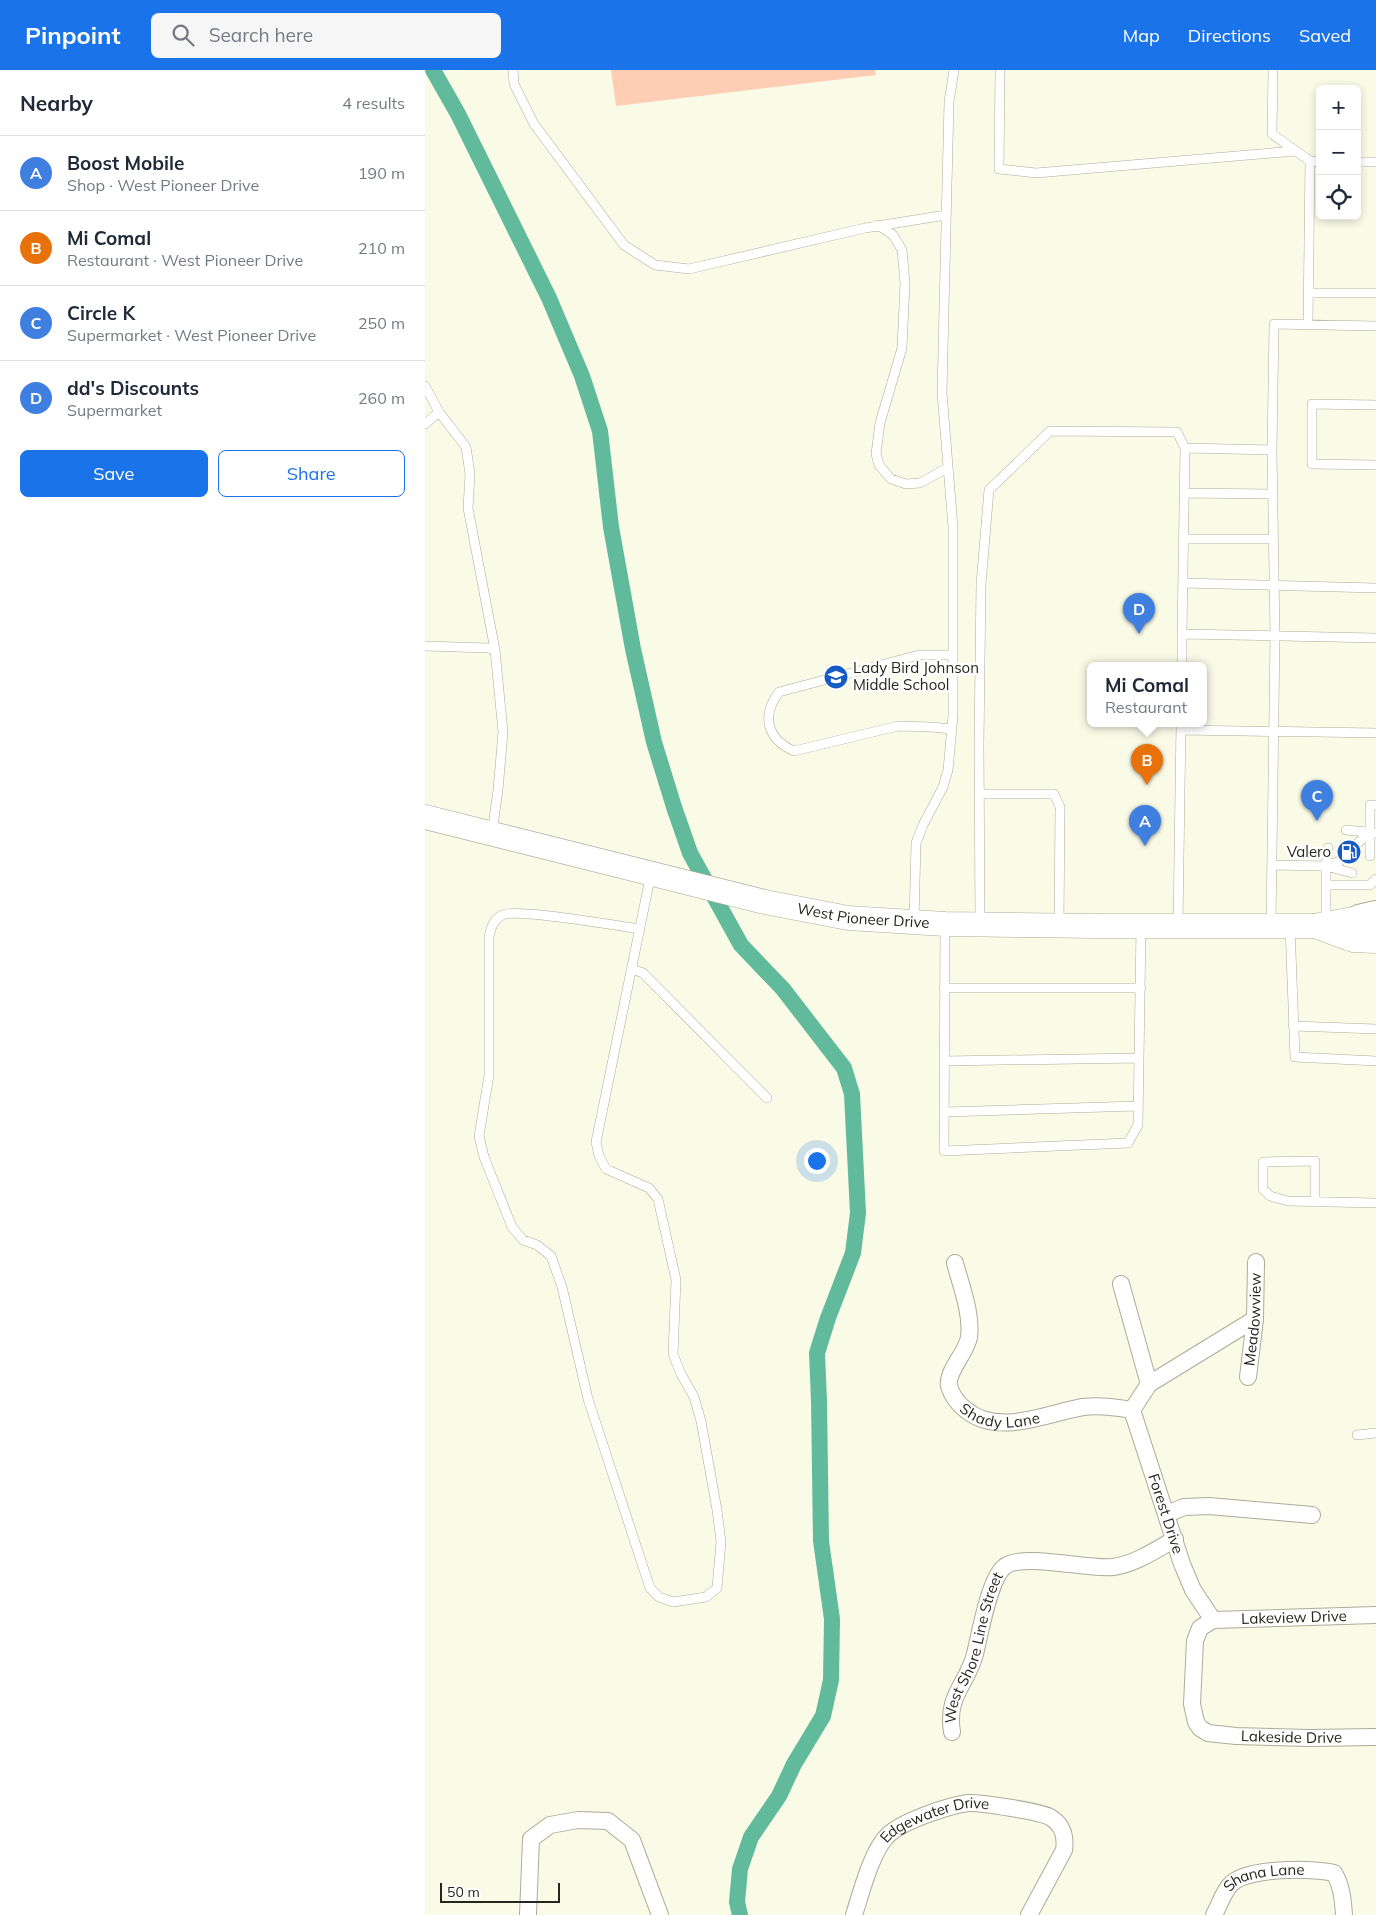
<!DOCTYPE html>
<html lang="en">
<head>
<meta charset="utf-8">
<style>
  :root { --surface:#fff; --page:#f6f6f7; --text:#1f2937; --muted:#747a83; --line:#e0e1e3; --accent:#1a73e8 }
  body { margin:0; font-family:Mulish,sans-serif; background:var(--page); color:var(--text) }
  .controls { position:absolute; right:15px; top:15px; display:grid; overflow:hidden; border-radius:8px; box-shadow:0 2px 8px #0003 }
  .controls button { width:45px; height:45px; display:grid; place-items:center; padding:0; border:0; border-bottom:1px solid var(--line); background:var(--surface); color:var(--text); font:25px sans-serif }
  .scale { position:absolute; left:15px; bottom:12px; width:120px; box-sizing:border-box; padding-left:5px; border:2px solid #25261e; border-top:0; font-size:14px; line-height:18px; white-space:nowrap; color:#25261e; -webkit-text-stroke:4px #fff; paint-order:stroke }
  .you { position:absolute; left:391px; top:1090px; width:18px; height:18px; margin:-12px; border:4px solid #fff; border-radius:50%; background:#1a73e8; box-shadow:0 0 0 8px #1a73e833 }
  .badge { display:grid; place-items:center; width:32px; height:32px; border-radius:50%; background:var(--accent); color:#fff; font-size:16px; font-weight:700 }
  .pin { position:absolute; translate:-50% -41px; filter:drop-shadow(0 1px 2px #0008) }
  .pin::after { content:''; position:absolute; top:26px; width:18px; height:15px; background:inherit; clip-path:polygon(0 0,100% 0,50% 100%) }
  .popup { position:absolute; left:662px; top:592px; width:120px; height:65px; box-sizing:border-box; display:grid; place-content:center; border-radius:8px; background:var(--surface); filter:drop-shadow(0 1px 4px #0005); font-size:16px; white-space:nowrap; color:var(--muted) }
  .popup b { font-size:19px; color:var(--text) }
  .popup::after { content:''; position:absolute; left:50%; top:100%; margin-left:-10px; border:10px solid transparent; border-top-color:var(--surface) }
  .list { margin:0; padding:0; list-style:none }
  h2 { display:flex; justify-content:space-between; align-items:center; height:65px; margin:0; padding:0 20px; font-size:21px }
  h2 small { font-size:16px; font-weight:400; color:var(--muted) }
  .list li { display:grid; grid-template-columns:32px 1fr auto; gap:15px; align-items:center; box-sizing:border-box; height:75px; padding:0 20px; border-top:1px solid var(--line) }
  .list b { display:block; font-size:19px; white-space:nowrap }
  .list p { margin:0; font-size:16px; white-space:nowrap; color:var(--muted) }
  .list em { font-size:16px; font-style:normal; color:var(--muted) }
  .actions { display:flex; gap:10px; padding:15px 20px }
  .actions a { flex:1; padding:11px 0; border:1px solid var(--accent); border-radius:8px; text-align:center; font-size:18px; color:var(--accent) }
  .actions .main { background:var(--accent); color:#fff }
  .icon { flex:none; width:28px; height:28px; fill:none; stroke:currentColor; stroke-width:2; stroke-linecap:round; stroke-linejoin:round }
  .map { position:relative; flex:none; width:951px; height:1845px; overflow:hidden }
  header { display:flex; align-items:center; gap:30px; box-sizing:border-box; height:70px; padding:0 25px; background:var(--accent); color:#fff }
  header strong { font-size:24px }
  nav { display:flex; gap:28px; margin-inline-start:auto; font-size:18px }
  .search { width:350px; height:45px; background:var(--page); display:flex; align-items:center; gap:12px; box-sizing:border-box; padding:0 18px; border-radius:8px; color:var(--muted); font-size:19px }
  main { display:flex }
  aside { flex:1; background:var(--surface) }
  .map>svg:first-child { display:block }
  .green { fill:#fecdb3 }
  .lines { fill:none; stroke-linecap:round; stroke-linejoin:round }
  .canal { stroke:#62ba9d; stroke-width:16 }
  .service-casing { stroke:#abac99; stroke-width:10 }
  .minor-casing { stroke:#abac99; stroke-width:18 }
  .secondary-casing { stroke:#abac99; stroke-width:25 }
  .primary-casing { stroke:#abac99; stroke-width:28 }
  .service { stroke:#fff; stroke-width:9 }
  .minor { stroke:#fff; stroke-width:16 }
  .secondary { stroke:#fff; stroke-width:24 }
  .primary { stroke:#fff; stroke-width:26 }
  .labels { text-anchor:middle; stroke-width:5; stroke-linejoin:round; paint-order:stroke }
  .poi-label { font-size:15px; fill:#25261e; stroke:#fff; text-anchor:start }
  .street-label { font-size:15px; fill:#25261e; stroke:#fff }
</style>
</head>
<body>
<header>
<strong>Pinpoint</strong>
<div class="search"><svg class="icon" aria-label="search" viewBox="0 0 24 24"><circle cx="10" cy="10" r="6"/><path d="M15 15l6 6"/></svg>Search here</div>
<nav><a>Map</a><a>Directions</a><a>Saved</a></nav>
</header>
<main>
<aside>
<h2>Nearby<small>4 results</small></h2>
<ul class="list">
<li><span class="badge" style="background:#3f7fe0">A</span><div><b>Boost Mobile</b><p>Shop · West Pioneer Drive</p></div><em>190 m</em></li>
<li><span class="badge" style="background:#e8710a">B</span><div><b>Mi Comal</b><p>Restaurant · West Pioneer Drive</p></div><em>210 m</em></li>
<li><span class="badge" style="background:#3f7fe0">C</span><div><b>Circle K</b><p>Supermarket · West Pioneer Drive</p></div><em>250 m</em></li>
<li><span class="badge" style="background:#3f7fe0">D</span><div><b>dd's Discounts</b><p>Supermarket</p></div><em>260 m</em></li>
</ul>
<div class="actions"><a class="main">Save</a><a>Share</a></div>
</aside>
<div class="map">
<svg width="951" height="1845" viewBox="0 0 951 1845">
  <rect width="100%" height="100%" fill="#fafbe7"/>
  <path class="green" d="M186,0H450L451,5L191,36Z"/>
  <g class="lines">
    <path class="canal" d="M8,0L33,44L124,228L157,306L175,361L186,457L208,579L229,672L249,737L265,783L316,875L358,919L419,998L427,1024L433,1143L428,1183L403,1248L392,1283L394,1331L396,1471L407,1549L406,1610L398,1646L369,1694L354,1726L326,1767L315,1799L312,1832L315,1845"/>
    <defs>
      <path id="service" d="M88,0L89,14L109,54L199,175L230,195L264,199L440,158L521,145
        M575,0L574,99L611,103L870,81
        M848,0L847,64L885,91
        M932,92H951
        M453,155L468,165L477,180L480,213L477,278L455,353L451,384L454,395L466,409L481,414L495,413L522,398
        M883,223H951
        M883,255L885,91L895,92
        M0,316L14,342L0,354
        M951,335L887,334V394L951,395
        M14,342L41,377L45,404L43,438L70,580
        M760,378L847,380L850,566L846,855
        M847,380L849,254L951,256
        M759,423L848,424
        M759,469H848
        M758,513L951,518
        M0,576L63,578L70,580L78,662L73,720L67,763
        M757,596V564L951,568
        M527,659L506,657L473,656L369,681C342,669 336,646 354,622L494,585H528
        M756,660L951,663
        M555,724H629L635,737L634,855
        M921,760L951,763
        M932,774L944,763
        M945,786V735H951
        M847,795L901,796L915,791
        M901,796L903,778
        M901,815H945L951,809
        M489,852L491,773L498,755L518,717L523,700L528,645V457L517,323L524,32L529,0
        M555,853L554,674L556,514L564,420L625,361L752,362L760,378L757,564
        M901,853V796L927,803
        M520,854L519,1081L703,1073L713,1055L716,857
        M753,855L756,654
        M865,856L870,987L951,991
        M215,859C193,856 91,838 77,845C68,850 66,858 64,867V1005L54,1066L59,1087L87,1157L98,1170L112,1175L126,1186L137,1217L163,1329L225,1518L234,1527L248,1532L281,1527L292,1518L296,1472L292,1440L276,1351L269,1327L256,1304L248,1284L251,1210L233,1129L224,1118L181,1099L174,1086L171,1072L222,823L226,804
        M207,899L218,903L342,1028
        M519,918H716
        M868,956L951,959
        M520,991L714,988
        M520,1042L713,1036
        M890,1132V1091L838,1092V1119L845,1126L863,1131L951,1133
        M932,1365L951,1363"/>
      <g id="minor">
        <path id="s1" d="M530,1193C536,1216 547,1243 544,1267C542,1282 521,1302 524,1316C527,1326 533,1334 541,1340C574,1367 622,1343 658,1337C675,1335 690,1337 707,1340"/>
        <path id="s2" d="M696,1214L724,1314L707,1340L757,1494L768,1520L788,1550"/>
        <path id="s3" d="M823,1307L830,1249L831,1192"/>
        <path d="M724,1314L830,1249"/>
        <path d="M742,1444L759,1437L784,1436L887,1445"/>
        <path id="s4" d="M788,1550L775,1558L770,1571L767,1634L771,1652L775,1658L783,1663L811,1666L885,1668L951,1667"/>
        <path id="s5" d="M788,1550L951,1545"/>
        <path id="s6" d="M527,1662C521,1625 542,1615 550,1584C555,1564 564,1510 579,1497C597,1482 663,1500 688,1497C710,1494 731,1480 750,1469"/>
        <path d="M103,1845L106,1769L125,1755L153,1750L183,1751L207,1770L235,1845"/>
        <path id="s7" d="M429,1845C436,1823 447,1780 463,1765C478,1751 522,1736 543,1733C555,1732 616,1742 625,1747C638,1755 641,1766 639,1780L604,1845"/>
        <path id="s8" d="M789,1845C794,1836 798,1823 805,1815C820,1797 889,1798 909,1803C917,1816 918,1831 919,1845"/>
      </g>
      <g id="secondary">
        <path id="s9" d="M0,747L340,832L423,848L520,854L671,856H889L934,848H951"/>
        <path d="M890,856L928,870L951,871"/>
      </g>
      <path id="primary" d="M934,848L951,844"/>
    </defs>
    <use href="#service" class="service-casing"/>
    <use href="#minor" class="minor-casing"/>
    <use href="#secondary" class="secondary-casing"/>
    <use href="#primary" class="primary-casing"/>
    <use href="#service" class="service"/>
    <use href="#minor" class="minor"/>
    <use href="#secondary" class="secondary"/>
    <use href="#primary" class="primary"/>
  </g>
  <defs>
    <symbol id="school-disc" viewBox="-11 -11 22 22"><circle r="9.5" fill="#165ac5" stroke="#fff"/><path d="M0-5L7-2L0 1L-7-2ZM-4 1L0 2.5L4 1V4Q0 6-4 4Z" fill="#fff"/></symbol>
    <symbol id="fuel-disc" viewBox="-11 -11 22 22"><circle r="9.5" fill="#165ac5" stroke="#fff"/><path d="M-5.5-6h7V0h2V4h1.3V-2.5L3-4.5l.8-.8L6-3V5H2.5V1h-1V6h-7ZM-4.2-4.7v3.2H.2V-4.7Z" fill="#fff"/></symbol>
  </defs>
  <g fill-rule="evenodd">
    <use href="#school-disc" x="397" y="593" width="28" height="28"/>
    <use href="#fuel-disc" x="910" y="768" width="28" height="28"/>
  </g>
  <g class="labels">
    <g class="poi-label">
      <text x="428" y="603">Lady Bird Johnson<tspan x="428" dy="17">Middle School</tspan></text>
      <text x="906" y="787" text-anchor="end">Valero</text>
    </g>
    <g class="street-label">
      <text dy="5" stroke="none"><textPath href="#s9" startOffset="450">West Pioneer Drive</textPath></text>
      <text dy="5" stroke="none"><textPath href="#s3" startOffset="58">Meadowview</textPath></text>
      <text dy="5" stroke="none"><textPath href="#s1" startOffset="195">Shady Lane</textPath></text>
      <text dy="5" stroke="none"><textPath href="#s2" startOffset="244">Forest Drive</textPath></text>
      <text dy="5" stroke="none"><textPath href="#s5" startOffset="81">Lakeview Drive</textPath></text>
      <text dy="5" stroke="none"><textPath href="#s6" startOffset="88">West Shore Line Street</textPath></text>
      <text dy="5" stroke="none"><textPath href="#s4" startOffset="211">Lakeside Drive</textPath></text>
      <text dy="5" stroke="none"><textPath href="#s7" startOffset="138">Edgewater Drive</textPath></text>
      <text dy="5" stroke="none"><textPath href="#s8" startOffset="70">Shana Lane</textPath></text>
    </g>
  </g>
</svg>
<div class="controls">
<button>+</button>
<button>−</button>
<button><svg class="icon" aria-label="locate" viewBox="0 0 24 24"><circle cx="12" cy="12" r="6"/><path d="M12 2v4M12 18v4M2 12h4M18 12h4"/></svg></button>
</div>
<div class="scale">50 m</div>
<div class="you"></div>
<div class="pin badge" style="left:720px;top:776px;background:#3f7fe0">A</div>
<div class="pin badge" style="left:722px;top:715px;background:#e8710a">B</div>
<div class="popup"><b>Mi Comal</b>Restaurant</div>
<div class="pin badge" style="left:892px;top:751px;background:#3f7fe0">C</div>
<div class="pin badge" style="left:714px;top:564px;background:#3f7fe0">D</div>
</div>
</main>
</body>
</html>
